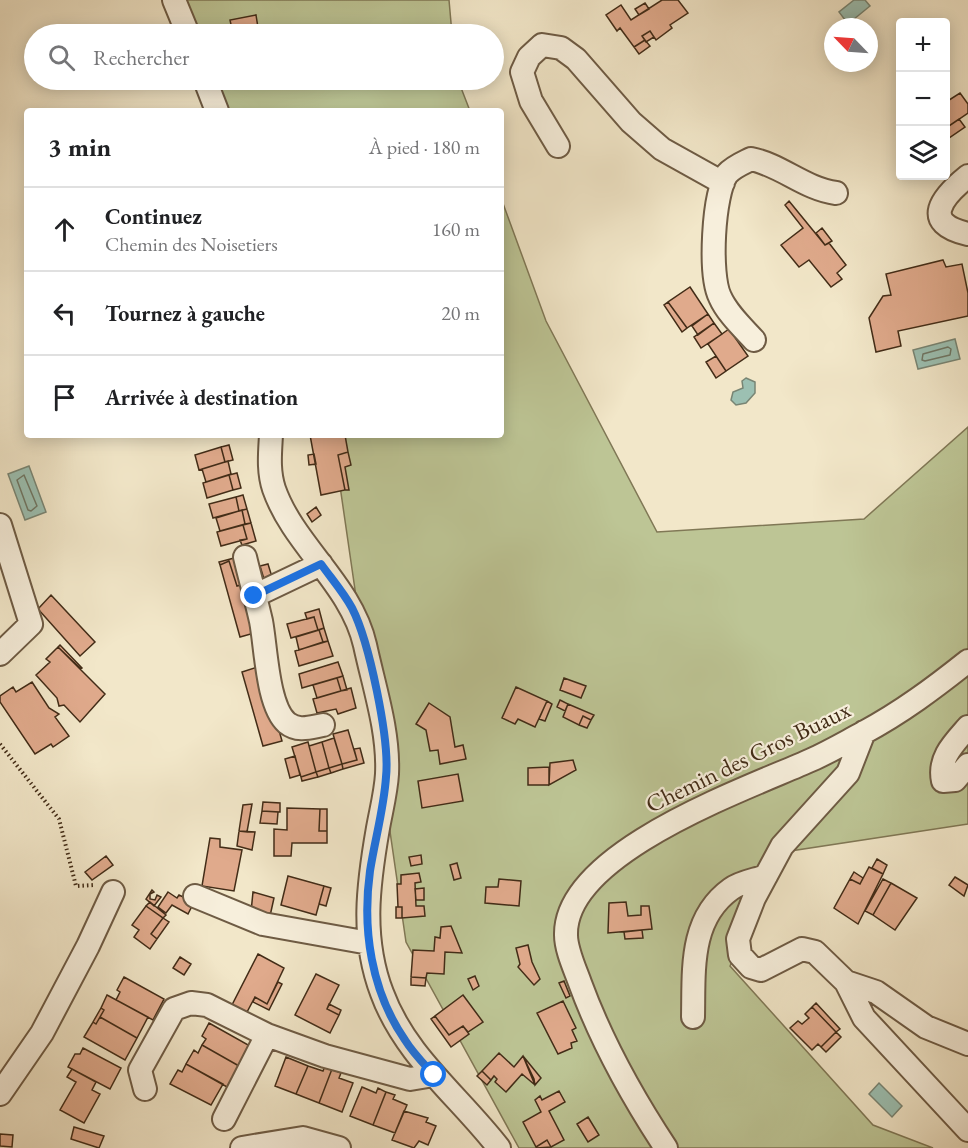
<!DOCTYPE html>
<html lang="fr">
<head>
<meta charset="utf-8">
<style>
  :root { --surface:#fff; --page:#f6f6f6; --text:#202124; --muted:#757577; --line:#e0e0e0 }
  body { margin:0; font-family:"EB Garamond",serif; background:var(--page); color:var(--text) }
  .controls { position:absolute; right:18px; top:18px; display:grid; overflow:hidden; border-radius:6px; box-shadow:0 3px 15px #0003 }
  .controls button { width:54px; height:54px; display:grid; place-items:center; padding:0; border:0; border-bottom:2px solid var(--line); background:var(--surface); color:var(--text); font:30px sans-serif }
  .compass { position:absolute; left:824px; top:18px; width:54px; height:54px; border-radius:50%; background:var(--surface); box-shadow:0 3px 15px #0003; rotate:295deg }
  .stop { position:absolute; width:18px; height:18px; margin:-14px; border:4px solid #1a73e8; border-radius:50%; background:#fff }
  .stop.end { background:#1a73e8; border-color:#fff; box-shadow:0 2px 6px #0008 }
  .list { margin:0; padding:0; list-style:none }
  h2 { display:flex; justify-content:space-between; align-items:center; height:78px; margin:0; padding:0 24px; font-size:26px }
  h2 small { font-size:20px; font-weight:400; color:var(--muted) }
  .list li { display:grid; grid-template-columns:39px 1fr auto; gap:18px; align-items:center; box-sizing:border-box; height:84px; padding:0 24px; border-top:2px solid var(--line) }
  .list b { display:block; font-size:22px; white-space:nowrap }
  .list p { margin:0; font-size:20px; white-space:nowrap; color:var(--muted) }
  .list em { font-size:20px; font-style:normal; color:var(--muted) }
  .icon { flex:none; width:33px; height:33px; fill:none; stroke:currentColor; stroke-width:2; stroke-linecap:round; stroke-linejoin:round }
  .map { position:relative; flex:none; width:968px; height:1148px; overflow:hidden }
  .search { position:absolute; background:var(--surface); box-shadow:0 3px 15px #0003; left:24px; top:24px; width:480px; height:66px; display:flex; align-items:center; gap:15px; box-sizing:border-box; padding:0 21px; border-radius:33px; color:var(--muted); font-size:22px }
  .panel { position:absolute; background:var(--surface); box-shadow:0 3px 15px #0003; left:24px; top:108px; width:480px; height:330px; border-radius:6px }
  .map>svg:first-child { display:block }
  .green { fill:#bdc595; stroke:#807856; stroke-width:1.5 }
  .water { fill:#9cc0b2; stroke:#788574; stroke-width:1.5 }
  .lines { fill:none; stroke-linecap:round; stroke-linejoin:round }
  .shore { stroke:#6f7664; stroke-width:1.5 }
  .building { fill:#e0aa8c; stroke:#422c17; stroke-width:1.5 }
  .minor-casing { stroke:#6e5b44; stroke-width:26 }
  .path { stroke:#422c17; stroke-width:4; stroke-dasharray:1.5 3; stroke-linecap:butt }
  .minor { stroke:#f7efdc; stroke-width:22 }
  .route { stroke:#1a73e8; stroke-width:8 }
  .labels { text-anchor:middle; stroke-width:4.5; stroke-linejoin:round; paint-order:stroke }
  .street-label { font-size:24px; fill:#422c17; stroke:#f7efdc }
</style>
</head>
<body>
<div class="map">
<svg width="968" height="1148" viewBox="0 0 968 1148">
  <rect width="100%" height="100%" fill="#f2e7c9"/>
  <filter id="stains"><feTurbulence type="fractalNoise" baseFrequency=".00333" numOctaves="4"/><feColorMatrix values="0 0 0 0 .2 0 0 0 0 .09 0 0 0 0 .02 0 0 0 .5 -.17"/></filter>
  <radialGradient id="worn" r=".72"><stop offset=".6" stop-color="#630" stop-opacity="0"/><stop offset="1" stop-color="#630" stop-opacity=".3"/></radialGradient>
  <path class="green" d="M165,0H449L452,34H177Z
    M193,80H458L470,111H205Z
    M501,198L546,321L657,532L864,519L968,427V824L784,852L730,966L873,1125L933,1148H519L406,942L340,486L322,435H501Z"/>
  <path class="water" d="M854,0H865L870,6L848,24L839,12Z
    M955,339L960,359L918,369L913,350Z
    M746,378L755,382V393L746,403L736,405L731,400L733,392L743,388L742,381Z
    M29,466L46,512L25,520L8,474Z
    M879,1083L902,1106L892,1117L869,1094Z"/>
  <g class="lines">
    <path class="shore" d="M948,347L951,349L950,355L925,361L922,360L923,354Z
      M24,475L37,506L31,511L28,510L17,480Z"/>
  </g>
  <path class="building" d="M662,0H678L688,13L670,25L672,28L656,40L650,31L642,36L645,40L634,47L620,28L617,31L606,15L621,5L631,20Z
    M645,3L649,9L639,15L635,9Z
    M256,15L259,34H233L230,20Z
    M650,31L654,37L646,42L642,36Z
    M645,40L650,46L639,54L634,47Z
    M960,93L968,104V113L946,128V102Z
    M959,119L965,127L946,140V128Z
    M789,201L825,245L829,243L846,265L837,273L842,279L831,287L809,260L799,267L781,245L803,228L785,205Z
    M822,228L832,241L825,245L816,233Z
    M943,260L946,267L962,264L968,293V316L898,331L901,346L876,352L869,318L883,296L891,295L886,274Z
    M690,287L708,314L687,328L668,302Z
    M668,302L687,328L682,332L664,305Z
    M708,314L714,323L698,335L692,326Z
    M714,323L722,334L701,348L694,337Z
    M729,329L748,356L726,371L708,344Z
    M716,356L726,371L716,378L706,362Z
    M310,435H345L348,452L338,455L345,490L321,495Z
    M229,445L233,460L225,462L221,447Z
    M221,447L225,462L199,470L195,455Z
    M348,452L351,465L345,467L349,490H345L338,455Z
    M314,454L316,464L309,465L308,455Z
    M228,461L231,474L206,482L202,469Z
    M237,473L241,488L233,490L229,475Z
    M229,475L233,490L207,498L203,483Z
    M243,495L247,509L239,511L236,497Z
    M236,497L239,511L213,518L209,504Z
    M316,507L321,515L312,522L307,514Z
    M247,509L251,523L245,524L242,510Z
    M242,510L245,524L220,531L216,518Z
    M251,523L256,541L242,545L240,540L247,539L243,525Z
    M243,525L247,539L221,546L217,532Z
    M238,557L245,584L237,586L229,561L220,565L219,562Z
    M229,561L237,586L245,584L258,632L240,637L220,565Z
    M268,564L272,577L264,579L260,566Z
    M51,595L95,642L80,656L38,609Z
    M319,609L324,628L318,630L314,617L307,619L305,613Z
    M314,617L318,630L291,638L287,624Z
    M324,628L328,641L323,642L319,630Z
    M319,630L323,642L299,650L296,637Z
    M328,641L333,656L299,666L295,651Z
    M60,645L82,668L81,669L58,647Z
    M58,647L105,694L80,722L64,705L59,706L57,698L36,675L50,662L46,659Z
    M338,662L343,676L302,688L299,674Z
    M261,666L282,741L263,746L242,672Z
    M343,676L347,690L341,691L337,678Z
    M337,678L341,691L317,698L313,685Z
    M564,678L586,686L581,698L560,690Z
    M32,682L49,708L59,714L55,717L69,736L53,747L51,744L35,754L0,702V696L13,687L16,692Z
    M516,687L547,701L535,727L518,719L515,724L502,718Z
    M351,688L356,708L338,714L336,709L317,713L313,699Z
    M560,700L568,704L565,711L557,707Z
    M547,701L552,704L545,721L539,719Z
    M429,703L450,717L455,747L463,745L466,759L440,764L438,750L430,751L426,730L416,724Z
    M568,704L594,715L591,720L583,716L579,725L563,717Z
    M583,716L591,720L587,728L579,725Z
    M348,730L357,760L342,764L333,734Z
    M334,738L342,764L329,768L322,742Z
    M308,742L316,772L301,777L292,747Z
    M322,742L329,768L316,772L309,746Z
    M360,748L364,763L343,769L342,764L357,760L354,749Z
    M295,756L300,775L290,778L285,759Z
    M573,760L576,770L549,785L550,763Z
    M342,764L343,769L331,773L329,768Z
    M549,767V785H528V768Z
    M329,768L331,773L318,777L316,772Z
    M316,772L318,777L302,781L301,777Z
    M458,774L463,801L422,808L418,781Z
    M263,802L280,803V812L262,811Z
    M252,804L247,832L239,831L243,805Z
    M287,808L320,809L319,831H327V843H292L291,856H274V829L287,830Z
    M320,809H327V831H319Z
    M262,811L278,812L277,824L260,823Z
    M239,831L255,832L252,850L237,846Z
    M210,838L220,839V847L242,850L234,891L202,886Z
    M421,855L422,864L411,866L409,857Z
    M106,856L113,865L92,880L85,872Z
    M877,859L887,865L883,874L872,868Z
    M457,863L461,878L454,880L450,865Z
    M869,867L883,874L858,924L834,908L850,879L860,884Z
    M854,872L863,878L860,884L850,879Z
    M419,873L421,882L415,883L416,906H424L425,916L402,918V907H398L397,884H401V875Z
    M288,876L324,886L316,915L281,905Z
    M955,877L968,885L964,896L949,885Z
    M499,879L521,881L519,906L485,903L486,887H498Z
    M883,879L891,883L873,915L865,911Z
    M891,883L917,898L895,930L873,915Z
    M324,886L331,888L326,906L319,904Z
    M424,888V900H416L415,889Z
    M152,890L154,892L150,894V899L155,900L157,895L161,897L154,906L146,899Z
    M168,892L177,898L179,895L194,902L188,914L172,905L166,913L158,907Z
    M253,892L274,898L270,916L251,912Z
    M150,902L166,915L163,918L146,906Z
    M626,902L628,916L641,915V906H649L652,929L608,933L609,903Z
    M146,906L163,918L151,934L157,939L150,949L134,937L139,930L132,925Z
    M396,907H402V918H396Z
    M163,918L169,922L157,939L151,934Z
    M451,926L462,953L445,952L444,974L427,973L426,978L411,977L413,950L434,951L435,937L440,938L441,927Z
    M642,930L643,938L625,939L624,932Z
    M528,945L532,962L540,979L534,985L518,967L520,964L516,948Z
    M258,954L284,968L267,1004L255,997L247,1012L232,1005Z
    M180,957L191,964L184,975L173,968Z
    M316,974L339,985L327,1009L339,1015L330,1033L295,1015Z
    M475,976L479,986L473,990L468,979Z
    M124,977L164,999L153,1020L116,1000L120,992L117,990Z
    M411,977L426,978L425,986L411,985Z
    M564,981L570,996L566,998L559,983Z
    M278,982L282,984L269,1010L253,1002L255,997L267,1004Z
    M107,995L148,1017L137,1038L100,1017L104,1010L101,1008Z
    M463,995L483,1022L468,1032L463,1026L449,1035L435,1016Z
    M563,1001L576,1028L572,1030L577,1041L571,1043L572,1048L558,1054L537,1013Z
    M816,1003L840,1029L836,1032L812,1007Z
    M329,1004L341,1010L339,1015L327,1009Z
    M812,1007L836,1032L821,1047L818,1044L812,1050L790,1028L798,1021L802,1024L809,1018L805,1014Z
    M101,1008L104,1010L96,1024L93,1022Z
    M435,1016L449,1035L463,1026L469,1034L451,1047L431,1019Z
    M100,1017L137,1038L125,1060L84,1037L93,1022L96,1024Z
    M209,1023L250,1046L239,1066L202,1045L206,1039L202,1036Z
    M836,1032L841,1037L826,1052L821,1047Z
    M202,1045L239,1066L227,1087L186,1064L194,1050L198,1053Z
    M83,1048L121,1068L110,1089L68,1067L75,1054H80Z
    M499,1053L514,1067L523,1056L535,1085L522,1074L506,1092L495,1082L497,1079L494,1076L491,1080L482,1071Z
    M523,1056L541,1078L535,1085L534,1079Z
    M286,1057L308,1066L296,1094L275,1086Z
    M186,1064L223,1084L211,1105L170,1084L178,1070L182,1072Z
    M308,1066L323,1071L325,1066L332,1069L319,1103L296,1094Z
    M72,1069L96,1082L92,1090L100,1094L84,1123L60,1110L76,1082L67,1077Z
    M332,1069L341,1073L339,1078L353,1083L342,1112L319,1103Z
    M482,1071L491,1080L487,1085L477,1076Z
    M362,1087L376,1093L378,1088L386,1092L373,1125L350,1116Z
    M559,1091L565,1102L549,1111L564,1140L551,1147L547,1140L536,1147L523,1122L541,1112L535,1100L540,1096L542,1100Z
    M386,1092L395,1095L393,1099L407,1105L395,1133L373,1125Z
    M404,1111L428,1118L426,1122L436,1126L428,1145L419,1141L414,1148L392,1140Z
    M588,1117L599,1135L588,1142L577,1124Z
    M74,1127L104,1136L99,1148L71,1139Z
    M0,1134L13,1135L12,1147L0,1146Z
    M547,1140L551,1147L537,1148L536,1147Z"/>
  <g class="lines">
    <defs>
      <path id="minor" d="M174,0L188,34
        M205,80L217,111
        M558,146L531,101L522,72L529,57L542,45L561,48L576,59L631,122L662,149L723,183
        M968,176C942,197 920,223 968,234
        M754,340C742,327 727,313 720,297C709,275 713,194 727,174C733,167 743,163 751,159C781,165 805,189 836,193
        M271,435C270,453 268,471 274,489C294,546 351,584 365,645C374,687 389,731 387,774C386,792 381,811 378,828C368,885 361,938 382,993C405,1056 459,1096 499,1148
        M0,525L31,624L0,654
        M245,557C250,578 256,599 261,621C266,646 267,706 287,723C298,732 311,727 323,725
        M254,596L321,564
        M968,727C954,743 938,758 943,781L955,780L968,765
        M864,732L848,773L782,846L754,898L738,939L740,955L751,967L761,970L802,949L815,952L846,982L864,1018L968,1130
        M195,896L263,924L369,943
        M846,982L876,992L926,1027L968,1044
        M693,1017C694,971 689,919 731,889C740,882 755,880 766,876
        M145,1089L140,1070L174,1009L191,1003L207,1005L267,1035L325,1056L410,1079L434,1075
        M0,1094L42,1033L88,946L113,892
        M224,1119L267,1035
        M242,1148L303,1138L339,1148
        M666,1148C631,1095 602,1043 580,983C575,969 566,950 566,935C564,852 749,788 811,760C829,752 846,742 863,733C902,712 934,688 968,661"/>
    </defs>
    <use href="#minor" class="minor-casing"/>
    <path class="path" d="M0,744L59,819L76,886L94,885"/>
    <use href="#minor" class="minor"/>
  </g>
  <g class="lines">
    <path class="route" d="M254,596L321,564C331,578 344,593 352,608C369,641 390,740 386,777C384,808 375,839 370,871C362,929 371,991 405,1040C413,1053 424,1064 434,1075"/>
  </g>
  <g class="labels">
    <g class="street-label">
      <text transform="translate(748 757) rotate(-26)" y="8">Chemin des Gros Buaux</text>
    </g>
  </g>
  <rect width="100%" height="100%" filter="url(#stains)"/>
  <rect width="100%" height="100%" fill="url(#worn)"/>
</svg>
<div class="controls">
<button>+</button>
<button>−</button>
<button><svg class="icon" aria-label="layers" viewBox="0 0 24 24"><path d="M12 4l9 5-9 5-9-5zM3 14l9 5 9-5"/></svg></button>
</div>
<svg class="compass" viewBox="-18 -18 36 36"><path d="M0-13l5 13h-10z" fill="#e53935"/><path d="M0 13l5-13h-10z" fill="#757577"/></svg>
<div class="stop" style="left:434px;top:1075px"></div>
<div class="stop end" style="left:254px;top:596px"></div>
<div class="search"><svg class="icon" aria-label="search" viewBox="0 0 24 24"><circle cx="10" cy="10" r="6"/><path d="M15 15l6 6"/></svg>Rechercher</div>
<section class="panel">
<h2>3 min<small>À pied · 180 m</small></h2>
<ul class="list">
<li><svg class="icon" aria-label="ahead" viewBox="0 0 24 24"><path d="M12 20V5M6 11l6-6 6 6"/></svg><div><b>Continuez</b><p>Chemin des Noisetiers</p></div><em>160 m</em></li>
<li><svg class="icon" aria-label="left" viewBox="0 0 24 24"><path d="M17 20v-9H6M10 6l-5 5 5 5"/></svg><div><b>Tournez à gauche</b></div><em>20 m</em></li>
<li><svg class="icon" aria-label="arrive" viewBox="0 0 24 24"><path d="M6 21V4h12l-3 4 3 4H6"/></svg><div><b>Arrivée à destination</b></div></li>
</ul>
</section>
</div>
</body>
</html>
